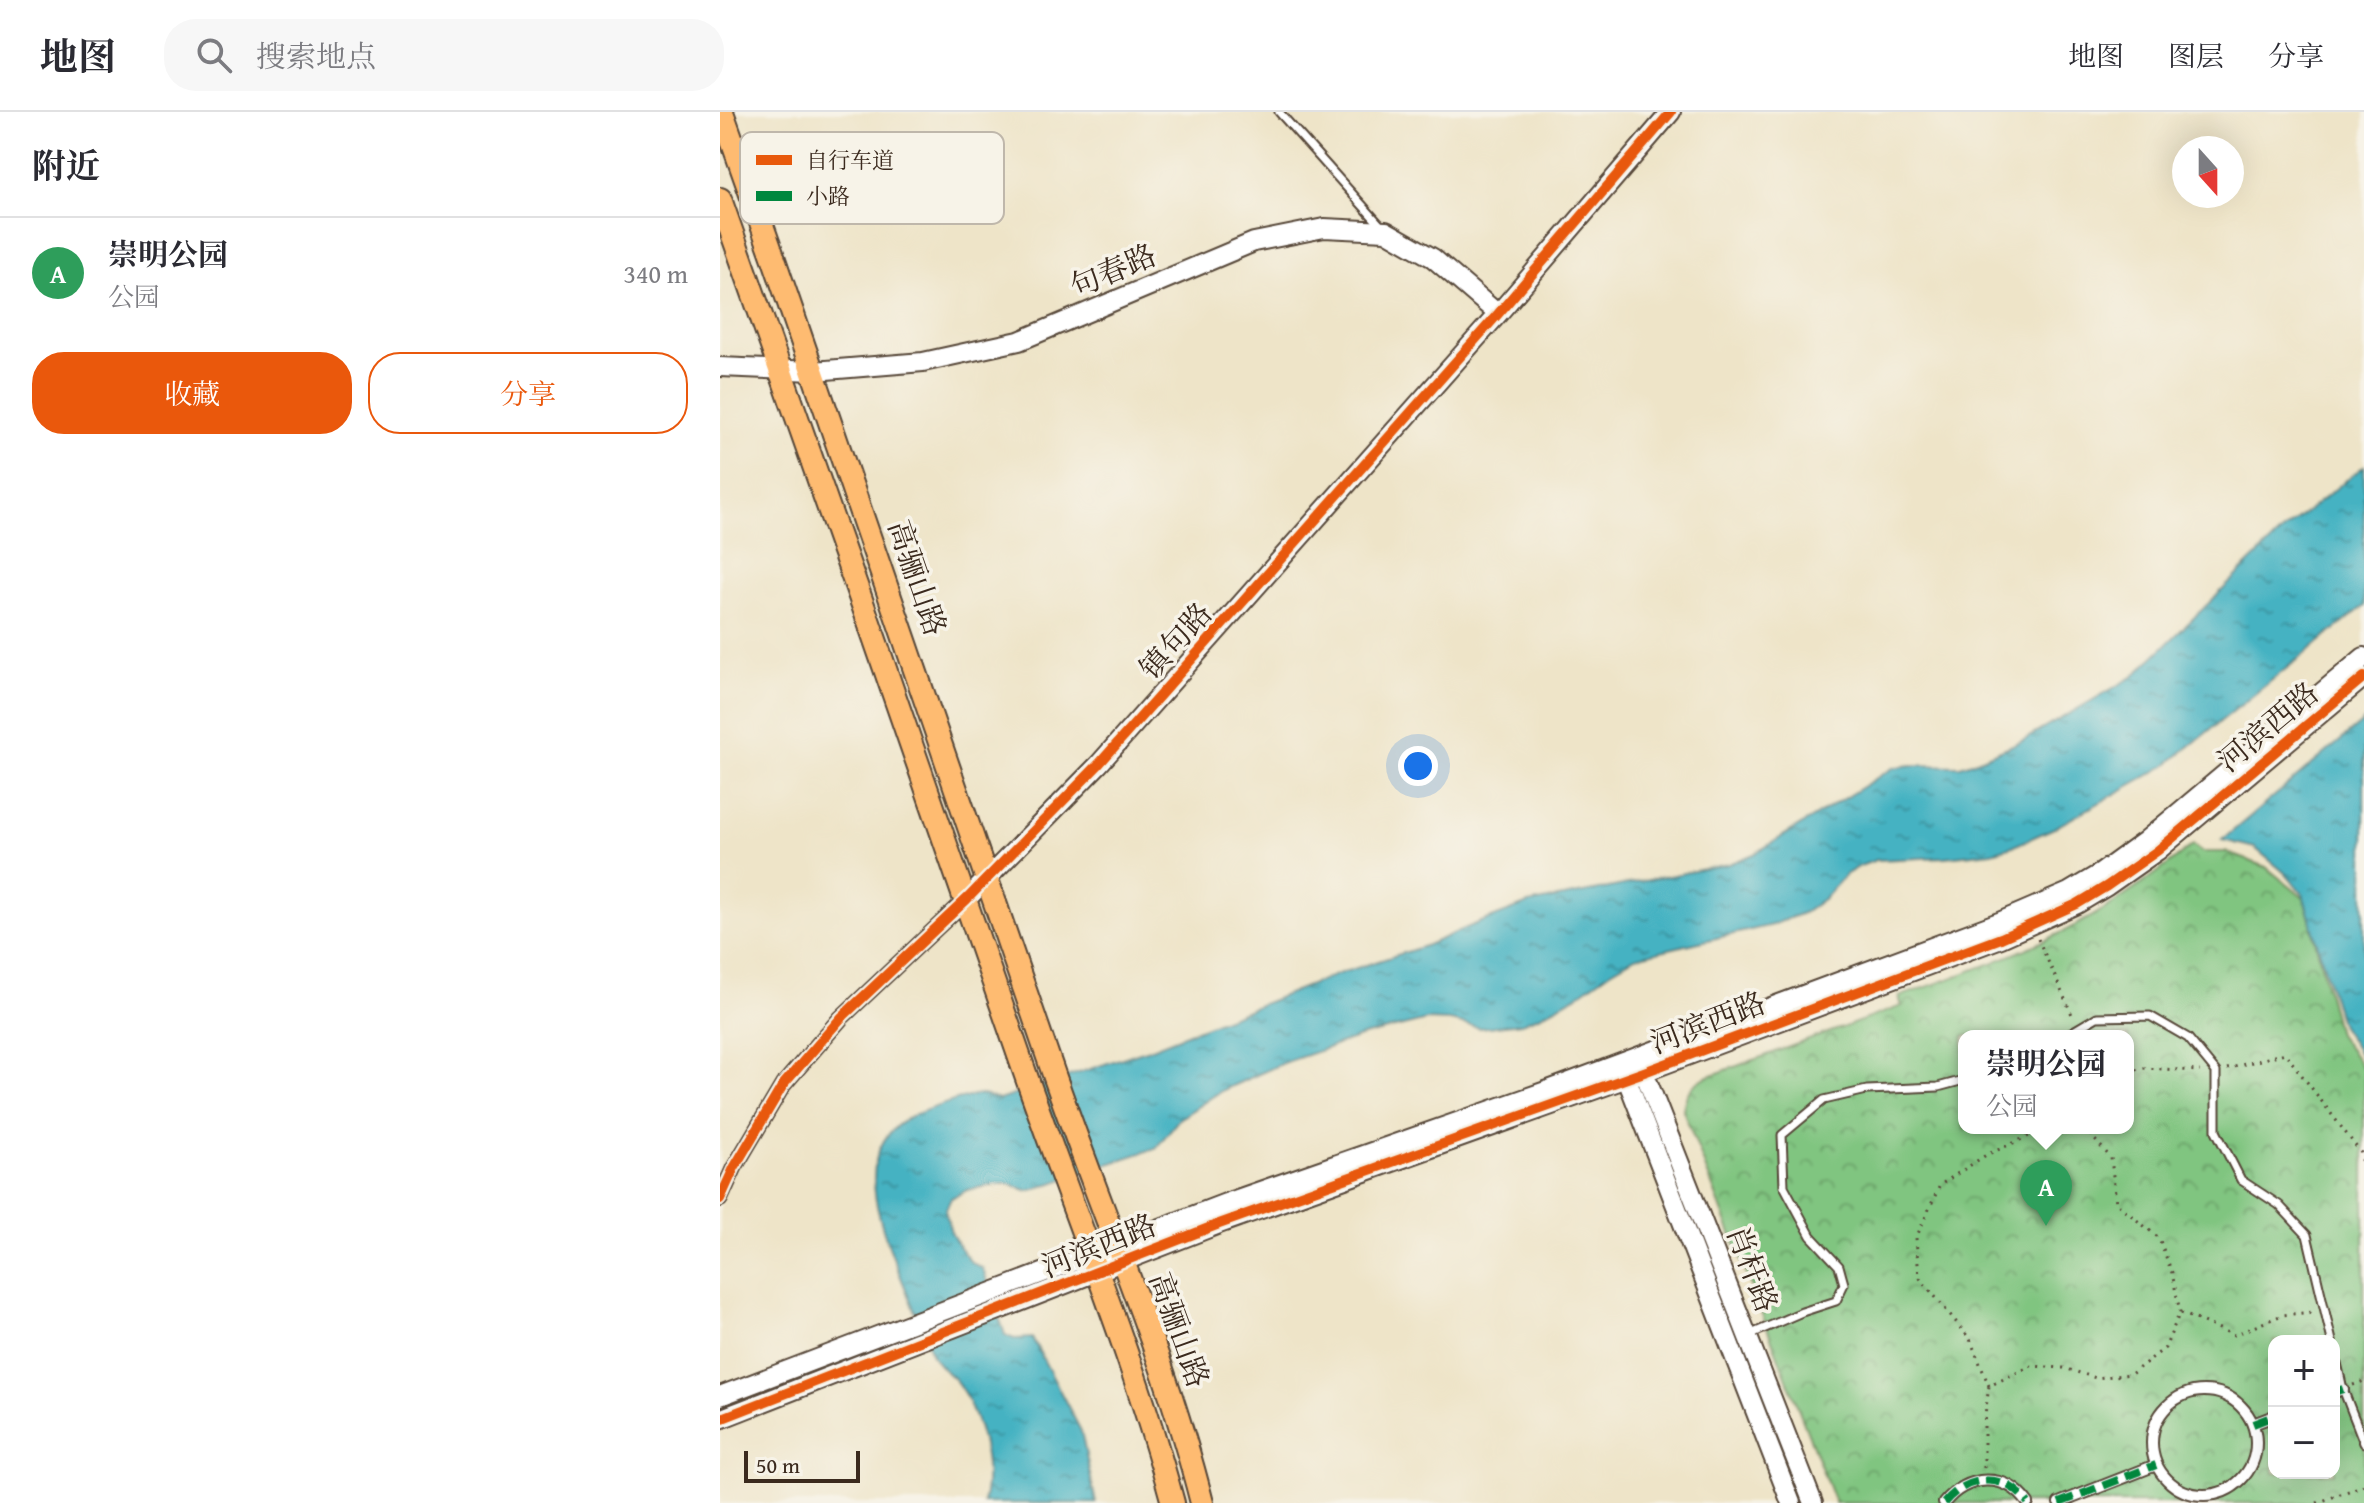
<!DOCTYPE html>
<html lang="zh">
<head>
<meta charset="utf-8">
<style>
  :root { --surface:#fff; --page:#f7f7f7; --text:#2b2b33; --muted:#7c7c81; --line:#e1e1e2; --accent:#ea580c }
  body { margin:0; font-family:"Gentium Book Plus","Noto Serif SC",serif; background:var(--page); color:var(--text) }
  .controls { position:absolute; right:24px; bottom:24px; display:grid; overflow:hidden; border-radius:16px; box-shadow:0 8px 32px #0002 }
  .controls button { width:72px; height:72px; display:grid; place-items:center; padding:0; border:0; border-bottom:2px solid var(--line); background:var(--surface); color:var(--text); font:40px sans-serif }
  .compass { position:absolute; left:1452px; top:24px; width:72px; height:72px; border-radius:50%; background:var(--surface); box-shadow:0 8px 32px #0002; rotate:159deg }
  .scale { position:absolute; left:24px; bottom:20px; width:116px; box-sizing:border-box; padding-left:8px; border:4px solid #3b2a1e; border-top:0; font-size:22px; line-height:28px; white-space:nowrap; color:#3b2a1e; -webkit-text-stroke:6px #f7f3e8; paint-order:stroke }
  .you { position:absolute; left:698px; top:654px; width:28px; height:28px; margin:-20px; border:6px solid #fff; border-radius:50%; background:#1a73e8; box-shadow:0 0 0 12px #1a73e833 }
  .badge { display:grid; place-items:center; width:52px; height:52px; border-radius:50%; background:var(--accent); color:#fff; font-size:26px; font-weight:700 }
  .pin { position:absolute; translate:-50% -66px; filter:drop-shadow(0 2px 4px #0008) }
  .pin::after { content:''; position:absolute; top:42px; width:28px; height:24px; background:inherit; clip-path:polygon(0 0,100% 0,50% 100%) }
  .popup { position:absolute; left:1238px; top:918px; width:176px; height:104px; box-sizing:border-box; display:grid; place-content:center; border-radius:16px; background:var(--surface); filter:drop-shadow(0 2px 6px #0005); font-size:26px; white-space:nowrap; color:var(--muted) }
  .popup b { font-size:30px; color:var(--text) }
  .popup::after { content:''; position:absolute; left:50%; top:100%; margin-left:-16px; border:16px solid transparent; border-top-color:var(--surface) }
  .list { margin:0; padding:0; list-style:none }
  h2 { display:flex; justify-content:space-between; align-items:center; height:104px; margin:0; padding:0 32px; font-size:34px }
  h2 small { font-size:26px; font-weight:400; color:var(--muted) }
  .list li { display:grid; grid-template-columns:52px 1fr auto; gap:24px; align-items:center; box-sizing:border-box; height:112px; padding:0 32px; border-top:2px solid var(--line) }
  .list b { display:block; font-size:30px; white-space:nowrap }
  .list p { margin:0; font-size:26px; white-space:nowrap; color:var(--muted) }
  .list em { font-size:26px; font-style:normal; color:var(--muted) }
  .actions { display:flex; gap:16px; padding:24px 32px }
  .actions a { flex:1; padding:18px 0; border:2px solid var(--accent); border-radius:32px; text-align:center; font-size:28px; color:var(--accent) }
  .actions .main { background:var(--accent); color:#fff }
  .icon { flex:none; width:44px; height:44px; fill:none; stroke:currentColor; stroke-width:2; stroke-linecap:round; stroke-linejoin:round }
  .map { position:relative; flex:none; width:1644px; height:1391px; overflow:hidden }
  header { display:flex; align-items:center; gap:48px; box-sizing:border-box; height:112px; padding:0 40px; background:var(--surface); border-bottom:2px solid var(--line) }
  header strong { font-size:38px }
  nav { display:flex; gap:44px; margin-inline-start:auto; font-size:28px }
  .search { width:560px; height:72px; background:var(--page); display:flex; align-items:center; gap:20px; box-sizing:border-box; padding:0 28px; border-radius:32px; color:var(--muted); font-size:30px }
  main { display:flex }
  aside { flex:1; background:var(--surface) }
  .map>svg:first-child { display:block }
  .park { fill:url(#park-crowns); stroke:#5e784f; stroke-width:2; fill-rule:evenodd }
  .water { fill:url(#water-ripples); stroke:#406e70; stroke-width:2 }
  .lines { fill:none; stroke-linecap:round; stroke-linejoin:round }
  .service-casing { stroke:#564638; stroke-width:11 }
  .pedestrian-casing { stroke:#564638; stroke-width:14 }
  .minor-casing { stroke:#564638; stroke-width:18 }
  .tertiary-casing { stroke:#564638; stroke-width:22 }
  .primary-casing { stroke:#564638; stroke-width:26 }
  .path { stroke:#564638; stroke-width:3; stroke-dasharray:2 6; stroke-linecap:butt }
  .service { stroke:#fff; stroke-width:7 }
  .pedestrian { stroke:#fff; stroke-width:10 }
  .minor { stroke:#fff; stroke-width:14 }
  .tertiary { stroke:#fff; stroke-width:18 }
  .primary { stroke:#febb71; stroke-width:22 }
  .quiet { stroke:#00873e; stroke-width:8; stroke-dasharray:16 8; stroke-linecap:butt }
  .cycleway-casing { stroke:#f7f3e8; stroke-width:15 }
  .cycleway { stroke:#e8590c; stroke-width:10 }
  .labels { text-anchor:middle; stroke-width:7; stroke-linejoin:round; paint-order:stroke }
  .street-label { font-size:30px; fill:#3b2a1e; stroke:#f7f3e8 }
  .key { fill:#f7f3e8; stroke:#bfb7ab; stroke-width:2 }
  .key-label { font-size:22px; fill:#3b2a1e }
</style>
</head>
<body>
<header>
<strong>地图</strong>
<div class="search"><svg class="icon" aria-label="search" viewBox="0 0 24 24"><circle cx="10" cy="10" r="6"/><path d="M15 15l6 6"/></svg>搜索地点</div>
<nav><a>地图</a><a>图层</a><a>分享</a></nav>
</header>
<main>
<aside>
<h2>附近<small></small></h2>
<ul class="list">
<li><span class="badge" style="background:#2e9e5b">A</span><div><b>崇明公园</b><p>公园</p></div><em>340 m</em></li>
</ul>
<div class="actions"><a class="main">收藏</a><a>分享</a></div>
</aside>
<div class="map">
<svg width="1644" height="1391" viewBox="0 0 1644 1391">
  <defs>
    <pattern id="park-crowns" width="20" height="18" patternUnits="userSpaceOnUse" patternTransform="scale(2)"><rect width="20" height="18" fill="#80c580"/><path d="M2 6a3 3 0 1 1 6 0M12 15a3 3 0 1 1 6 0" fill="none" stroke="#6aa068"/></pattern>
    <pattern id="water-ripples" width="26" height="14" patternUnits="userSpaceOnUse" patternTransform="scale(2)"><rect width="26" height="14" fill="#45b2c2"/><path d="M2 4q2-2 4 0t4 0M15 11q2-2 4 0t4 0" fill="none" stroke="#3b919d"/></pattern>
  </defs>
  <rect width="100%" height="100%" fill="#f7f3e8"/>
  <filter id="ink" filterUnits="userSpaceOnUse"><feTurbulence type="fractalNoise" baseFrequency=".0125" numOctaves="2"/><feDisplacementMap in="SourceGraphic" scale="16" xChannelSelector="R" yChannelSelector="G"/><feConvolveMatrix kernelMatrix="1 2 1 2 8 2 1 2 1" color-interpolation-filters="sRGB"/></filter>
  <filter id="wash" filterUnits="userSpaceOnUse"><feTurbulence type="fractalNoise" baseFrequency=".006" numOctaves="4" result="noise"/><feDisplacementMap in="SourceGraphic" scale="32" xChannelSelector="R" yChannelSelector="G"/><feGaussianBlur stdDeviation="1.8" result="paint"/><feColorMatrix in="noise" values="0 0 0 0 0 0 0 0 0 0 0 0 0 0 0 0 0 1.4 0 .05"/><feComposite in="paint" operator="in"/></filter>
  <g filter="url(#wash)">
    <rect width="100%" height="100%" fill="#eee4c8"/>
    <path class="park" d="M1473,733L1482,740H1506L1546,755L1585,787L1618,922L1644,957V1391H1115L963,998C965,983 970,974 984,966L1182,894L1179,885C1239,863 1300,843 1356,813C1399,791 1436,762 1473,733ZM1244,924H1408V1016H1244ZM1554,1229H1614V1361H1554Z"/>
    <path class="water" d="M1644,354V494L1445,654L1334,716L1296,733L1272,740L1225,745L1156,748L1140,754L1125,763L1104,786L1085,800L1052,813L915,845L891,859L856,884L821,903L801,911L760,916L730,909L707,908L643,924L563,951L501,979L459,1007L436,1036L309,1079L290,1072H278L247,1078L231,1086L225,1099L231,1120L239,1135L251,1150L263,1157L285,1223L294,1227L312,1226L361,1319L376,1391H263C271,1359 264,1326 251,1296C248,1287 242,1277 236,1269C230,1262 220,1256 215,1248C205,1232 195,1198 187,1180C165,1124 121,1036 196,1002C211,996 245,984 261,983C266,983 273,986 279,988L426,938L618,862L705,834L751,814L808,792L1009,752L1034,742L1173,656L1191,653L1240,654L1252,650L1302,629L1414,564L1564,418Z
      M1644,609V949L1621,914L1583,782L1565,761L1535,736L1502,728Z"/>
  </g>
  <g filter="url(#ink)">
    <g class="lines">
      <defs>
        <path id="service" d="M559,0L662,115
          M1345,924L1377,905L1430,904L1468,926L1496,960V1019L1521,1068L1559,1093L1587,1123L1612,1229
          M1029,1223L1082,1200L1116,1189L1124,1172L1119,1154L1091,1124L1064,1074L1062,1023L1104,988L1147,978L1218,975L1244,968
          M1614,1238L1623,1277L1644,1331"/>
        <path id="pedestrian" d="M1432 1331a52 52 0 1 1 104 0a52 52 0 1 1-104 0Z
          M1614,1280L1623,1277
          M1533,1312L1554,1304
          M1224,1391C1247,1363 1285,1359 1308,1391
          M1339,1391L1436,1353"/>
        <path id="minor" d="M0,1087L14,1056L63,973L121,906L247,787"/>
        <path id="tertiary" d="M0,255L94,259L203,250L299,229L534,130L604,116L666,119L713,146L778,202
          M247,787L379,652L778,202L951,0
          M920,950L1093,1391
          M903,957L1071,1391
          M0,1284L506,1091L826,979L1279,810L1349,780L1381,761L1425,729L1644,545
          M0,1307L499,1112L924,960L1281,826L1357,792L1387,774L1437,739L1644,565"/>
        <path id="primary" d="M2,0C114,316 223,633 330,951C380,1098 444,1240 482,1391
          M0,87C102,377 205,667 304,958C354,1102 413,1243 453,1391"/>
      </defs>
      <use href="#service" class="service-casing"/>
      <use href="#pedestrian" class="pedestrian-casing"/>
      <use href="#minor" class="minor-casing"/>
      <use href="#tertiary" class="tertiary-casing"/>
      <use href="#primary" class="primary-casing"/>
      <path class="path" d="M1318,827L1354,907
        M1507,957L1565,941L1641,1041L1644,1060
        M1408,960L1423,956L1480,959
        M1461,1201L1514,1223L1562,1203L1593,1200
        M1633,1273L1644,1269
        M1269,1274L1250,1227L1199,1165L1196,1126L1220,1073L1266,1043L1327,1016
        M1264,1356V1311L1269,1274L1311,1254L1344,1256L1376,1266L1411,1262L1445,1236L1460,1200L1452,1161L1439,1126L1396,1091L1391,1046L1367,1019L1359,1016
        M1597,1391L1644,1373"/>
      <use href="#service" class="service"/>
      <use href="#pedestrian" class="pedestrian"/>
      <use href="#minor" class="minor"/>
      <use href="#tertiary" class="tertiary"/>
      <use href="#primary" class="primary"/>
      <path class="quiet" d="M1614,1280L1623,1277
        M1533,1312L1554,1304
        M1224,1391C1247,1363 1285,1359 1308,1391
        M1339,1391L1436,1353"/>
      <defs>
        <path id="cycleway" d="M0,1087L14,1056L63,973L121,906L247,787L379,652L778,202L951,0
          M0,1307L499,1112L924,960L1281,826L1357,792L1387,774L1437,739L1644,565"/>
      </defs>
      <use href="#cycleway" class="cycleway-casing"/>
      <use href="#cycleway" class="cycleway"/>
    </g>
  </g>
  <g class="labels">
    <g class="street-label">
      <text transform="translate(393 159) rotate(-23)" y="10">句春路</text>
      <text transform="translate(197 466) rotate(71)" y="10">高骊山路</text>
      <text transform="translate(456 529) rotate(-48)" y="10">镇句路</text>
      <text transform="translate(1548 615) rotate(-40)" y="10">河滨西路</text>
      <text transform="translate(988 911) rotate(-21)" y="10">河滨西路</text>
      <text transform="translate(379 1134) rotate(-22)" y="10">河滨西路</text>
      <text transform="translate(1032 1157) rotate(69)" y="10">肖杆路</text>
      <text transform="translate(459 1218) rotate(70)" y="10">高骊山路</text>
    </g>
  </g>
  <rect x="20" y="20" width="264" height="92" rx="12" class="key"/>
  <rect x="36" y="43" width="36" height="10" fill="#e8590c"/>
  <rect x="36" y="79" width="36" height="10" fill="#00873e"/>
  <g class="key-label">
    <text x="86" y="56">自行车道</text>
    <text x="86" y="92">小路</text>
  </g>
</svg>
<div class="controls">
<button>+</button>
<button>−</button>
</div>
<svg class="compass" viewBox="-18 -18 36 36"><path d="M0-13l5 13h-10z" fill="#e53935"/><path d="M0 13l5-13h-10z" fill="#7c7c81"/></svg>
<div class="scale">50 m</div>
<div class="you"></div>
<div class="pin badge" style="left:1326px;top:1114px;background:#2e9e5b">A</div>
<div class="popup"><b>崇明公园</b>公园</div>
</div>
</main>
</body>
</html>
